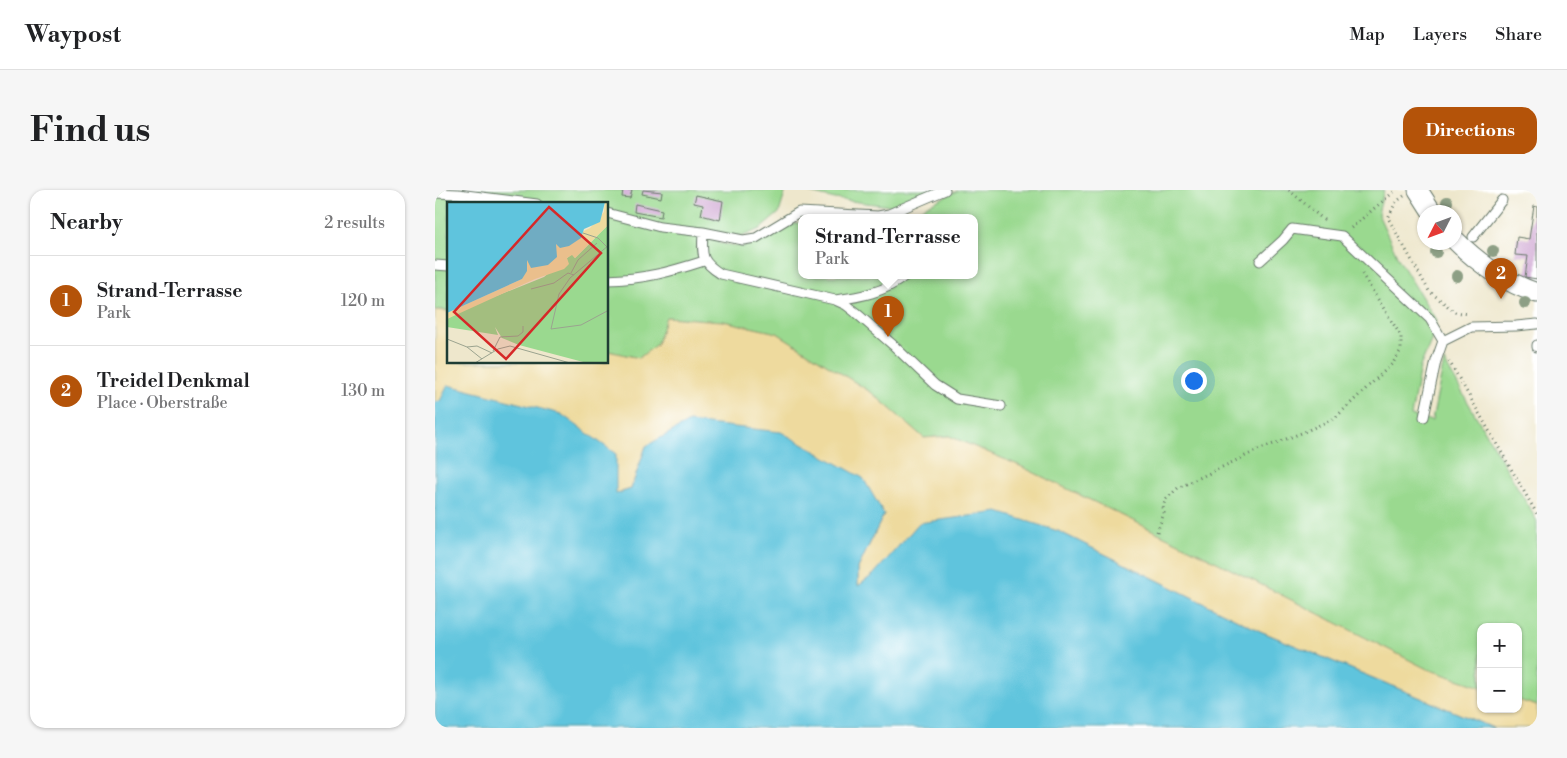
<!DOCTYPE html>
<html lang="en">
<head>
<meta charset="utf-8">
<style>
  :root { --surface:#fff; --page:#f6f6f6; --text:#202124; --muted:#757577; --line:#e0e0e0; --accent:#b45309 }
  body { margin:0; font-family:"Libre Bodoni",serif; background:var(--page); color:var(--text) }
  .controls { position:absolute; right:15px; bottom:15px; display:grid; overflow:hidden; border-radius:10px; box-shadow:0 1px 4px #0004 }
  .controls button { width:45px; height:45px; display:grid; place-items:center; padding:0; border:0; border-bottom:1px solid var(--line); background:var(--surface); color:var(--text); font:25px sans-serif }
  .compass { position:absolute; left:982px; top:15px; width:45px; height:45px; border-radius:50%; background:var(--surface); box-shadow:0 1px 4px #0004; rotate:228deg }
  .you { position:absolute; left:758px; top:190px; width:18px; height:18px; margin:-12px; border:4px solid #fff; border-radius:50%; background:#1a73e8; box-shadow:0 0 0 8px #1a73e833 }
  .badge { display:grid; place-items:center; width:32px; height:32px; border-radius:50%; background:var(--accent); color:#fff; font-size:16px; font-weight:700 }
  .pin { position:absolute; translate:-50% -41px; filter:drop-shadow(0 1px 2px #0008) }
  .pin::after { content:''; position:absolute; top:26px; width:18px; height:15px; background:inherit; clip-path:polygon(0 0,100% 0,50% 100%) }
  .popup { position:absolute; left:363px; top:24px; width:180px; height:65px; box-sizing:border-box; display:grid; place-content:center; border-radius:10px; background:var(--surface); filter:drop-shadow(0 1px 4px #0005); font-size:16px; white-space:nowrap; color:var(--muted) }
  .popup b { font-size:19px; color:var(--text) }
  .popup::after { content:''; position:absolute; left:50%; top:100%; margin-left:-10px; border:10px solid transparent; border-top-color:var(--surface) }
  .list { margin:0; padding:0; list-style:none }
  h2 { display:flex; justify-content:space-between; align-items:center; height:65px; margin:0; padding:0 20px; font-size:21px }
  h2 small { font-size:16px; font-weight:400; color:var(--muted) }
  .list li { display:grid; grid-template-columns:32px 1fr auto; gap:15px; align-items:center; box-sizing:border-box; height:90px; padding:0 20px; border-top:1px solid var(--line) }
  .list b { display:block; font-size:19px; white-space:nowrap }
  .list p { margin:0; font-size:16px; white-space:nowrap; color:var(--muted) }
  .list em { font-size:16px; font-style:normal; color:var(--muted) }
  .map { position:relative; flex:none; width:1102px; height:538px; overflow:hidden; border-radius:15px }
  header { display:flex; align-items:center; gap:30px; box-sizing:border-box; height:70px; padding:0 25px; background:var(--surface); border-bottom:1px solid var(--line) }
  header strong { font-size:24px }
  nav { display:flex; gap:28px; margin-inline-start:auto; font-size:18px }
  .intro { display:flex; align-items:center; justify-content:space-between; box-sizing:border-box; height:120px; padding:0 30px }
  h1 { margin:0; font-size:35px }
  .button { padding:12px 22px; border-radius:15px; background:var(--accent); color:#fff; font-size:18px; font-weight:700 }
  main { display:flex; gap:30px; padding:0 30px }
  aside { flex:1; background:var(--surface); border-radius:15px; box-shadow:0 1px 4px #0004 }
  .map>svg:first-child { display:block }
  .green { fill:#9ad98f; stroke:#5c8b62 }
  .sand { fill:#eeda9e; stroke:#868c69 }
  .water { fill:#5fc4dd; stroke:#3f8088 }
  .building { fill:#cea4d1 }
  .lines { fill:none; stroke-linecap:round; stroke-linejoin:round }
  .service-casing { stroke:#677869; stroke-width:11 }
  .minor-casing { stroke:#677869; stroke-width:21 }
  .path { stroke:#677869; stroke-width:3; stroke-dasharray:1 4; stroke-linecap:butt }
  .service { stroke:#fff; stroke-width:9 }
  .minor { stroke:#fff; stroke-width:19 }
  .tree { fill:#8d9f85 }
  .inset-road { fill:none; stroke:#9ba38f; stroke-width:1 }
  .view { fill:#d62828; fill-opacity:0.15; stroke:#d62828; stroke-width:2.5 }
  .inset-edge { fill:none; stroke:#1f3d34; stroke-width:2.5 }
</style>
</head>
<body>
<header>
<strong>Waypost</strong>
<nav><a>Map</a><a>Layers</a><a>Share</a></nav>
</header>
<div class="intro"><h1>Find us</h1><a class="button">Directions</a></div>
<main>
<aside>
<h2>Nearby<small>2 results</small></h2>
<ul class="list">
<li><span class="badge">1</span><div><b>Strand-Terrasse</b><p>Park</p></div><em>120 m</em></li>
<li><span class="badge">2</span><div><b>Treidel Denkmal</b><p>Place · Oberstraße</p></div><em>130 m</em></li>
</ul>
</aside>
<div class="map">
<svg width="1102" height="538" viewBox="0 0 1102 538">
  <rect width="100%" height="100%" fill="#fff"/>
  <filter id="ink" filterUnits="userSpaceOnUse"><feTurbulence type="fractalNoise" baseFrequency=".02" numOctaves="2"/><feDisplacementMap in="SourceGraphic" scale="10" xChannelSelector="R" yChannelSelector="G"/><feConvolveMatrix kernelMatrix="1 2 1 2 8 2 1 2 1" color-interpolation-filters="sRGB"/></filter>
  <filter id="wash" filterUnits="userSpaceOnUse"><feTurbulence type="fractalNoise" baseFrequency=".0096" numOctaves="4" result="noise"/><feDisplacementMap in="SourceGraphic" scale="20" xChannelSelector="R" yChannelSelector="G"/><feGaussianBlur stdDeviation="1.12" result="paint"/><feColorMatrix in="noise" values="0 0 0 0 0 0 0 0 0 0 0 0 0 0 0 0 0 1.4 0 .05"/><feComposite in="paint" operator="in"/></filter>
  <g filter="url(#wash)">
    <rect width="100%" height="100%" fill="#eee7cc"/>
    <path class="green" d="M0,0H351L344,23L325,39L308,46L285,45L283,53L309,57L348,37L367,32V86H539V28H466L524,0H949L943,24L964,70L1001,130L996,151L985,177L976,226L997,231L1009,171L1102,331V516L1083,510V437H1046V497L992,479L756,359L583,275L514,246L489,248L437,203L342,143L288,131L231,127L222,154L204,168L173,161L172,14H14V120H0Z
      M363,0H517L455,16L400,9Z"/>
    <path class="sand" d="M0,120L14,121V172H172L173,161L204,168L222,154L231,127L288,131L342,143L437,203L489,248L514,246L583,275L756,359L992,479L1046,497V519H1083V510L1102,516V538H1058L825,441L623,341L438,385L423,397V378L449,324L211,256L196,299L180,304L5,212H0Z"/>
    <path class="water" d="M13,195L126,224L181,264V304L196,299L211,256L254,232L346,242L428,288L449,324L423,378V396L438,385L484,333L563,322L623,341L825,441L1058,538H0V212L5,211Z"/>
    <g id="blocks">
      <path class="building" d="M188,0H197L195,8L187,7Z
        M208,0L227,2L226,8L207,4Z
        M261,5L288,11L285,30L266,25L268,15L259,13Z
        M200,14L227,20L226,27L199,22Z
        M1099,16L1102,17V89L1090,87L1093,66L1080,65L1082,47L1094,49Z"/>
    </g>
  </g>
  <g filter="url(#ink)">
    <use href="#blocks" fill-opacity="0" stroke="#677869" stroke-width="1"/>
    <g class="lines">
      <defs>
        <path id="service" d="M0,3L23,4L102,14
          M172,23L225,37L268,42L308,50L321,48L364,22L443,26L454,24L510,0
          M268,42C267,65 265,71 286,84L400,110L411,115L420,122L458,155L500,195L522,209L566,216
          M1038,47L1067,10
          M825,71L848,50L857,39L907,46L995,129L1008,151L1036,137L1081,136L1102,134
          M0,75L14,76
          M172,90C209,89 235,82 269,71
          M400,110C425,107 450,102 470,86
          M1102,155V157
          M989,227L1001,171L1008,151"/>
        <path id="minor" d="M983,0L997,22
          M1019,49C1042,72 1071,93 1102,103"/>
      </defs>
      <use href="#service" class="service-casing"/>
      <use href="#minor" class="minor-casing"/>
      <path class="path" d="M854,0L890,31
        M969,6L961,12L953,28L994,101L1020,122L1034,124
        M916,38L961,0
        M1014,171L1102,324
        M722,342L729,323L728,317L730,310L743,298L823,260L869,242L900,228L958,173L966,160V146L927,84"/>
      <use href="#service" class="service"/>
      <use href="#minor" class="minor"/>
    </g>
    <g class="tree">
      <circle cx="1012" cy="12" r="6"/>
      <circle cx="1058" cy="61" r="6"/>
      <circle cx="1001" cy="62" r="6"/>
      <circle cx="1022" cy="86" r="6"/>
      <circle cx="1090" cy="113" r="6"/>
    </g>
  </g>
  <g transform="translate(12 12)">
    <rect width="161" height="161" fill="#eee7cc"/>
    <path d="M161,23V161H140L72,143L55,136L48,125L51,133L0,125V117L22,105L97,75L125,52L128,56Z" fill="#9ad98f"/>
    <path d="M158,0H161V23L128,56L125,53L120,56L122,62L117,67L88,77L0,117V111L75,77L79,57L143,26L157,10Z" fill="#eeda9e"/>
    <path d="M0,0H158L153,20L137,27L134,36L122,44L113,46L109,42L110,55L101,63L84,66L80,58V69L75,77L0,111Z" fill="#5fc4dd"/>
    <path class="inset-road" d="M136,31L151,36L162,47M162,43L123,76L112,92L104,127L134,123L162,108M124,71L131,58L150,41M84,87L107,81L121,71L127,73M0,137L20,145L35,157M20,145L30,144L45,151M46,149L53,135L71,134L76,130V124M28,161L51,147L63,144L123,161"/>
    <path class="view" d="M102,5L154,51L59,157L7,110Z"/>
    <rect width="161" height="161" class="inset-edge"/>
  </g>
</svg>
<div class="controls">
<button>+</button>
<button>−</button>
</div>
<svg class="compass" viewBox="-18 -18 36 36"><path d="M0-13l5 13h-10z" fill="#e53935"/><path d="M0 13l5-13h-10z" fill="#757577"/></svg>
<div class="you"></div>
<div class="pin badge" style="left:453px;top:147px">1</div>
<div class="popup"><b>Strand-Terrasse</b>Park</div>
<div class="pin badge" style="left:1066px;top:109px">2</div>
</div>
</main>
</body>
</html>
